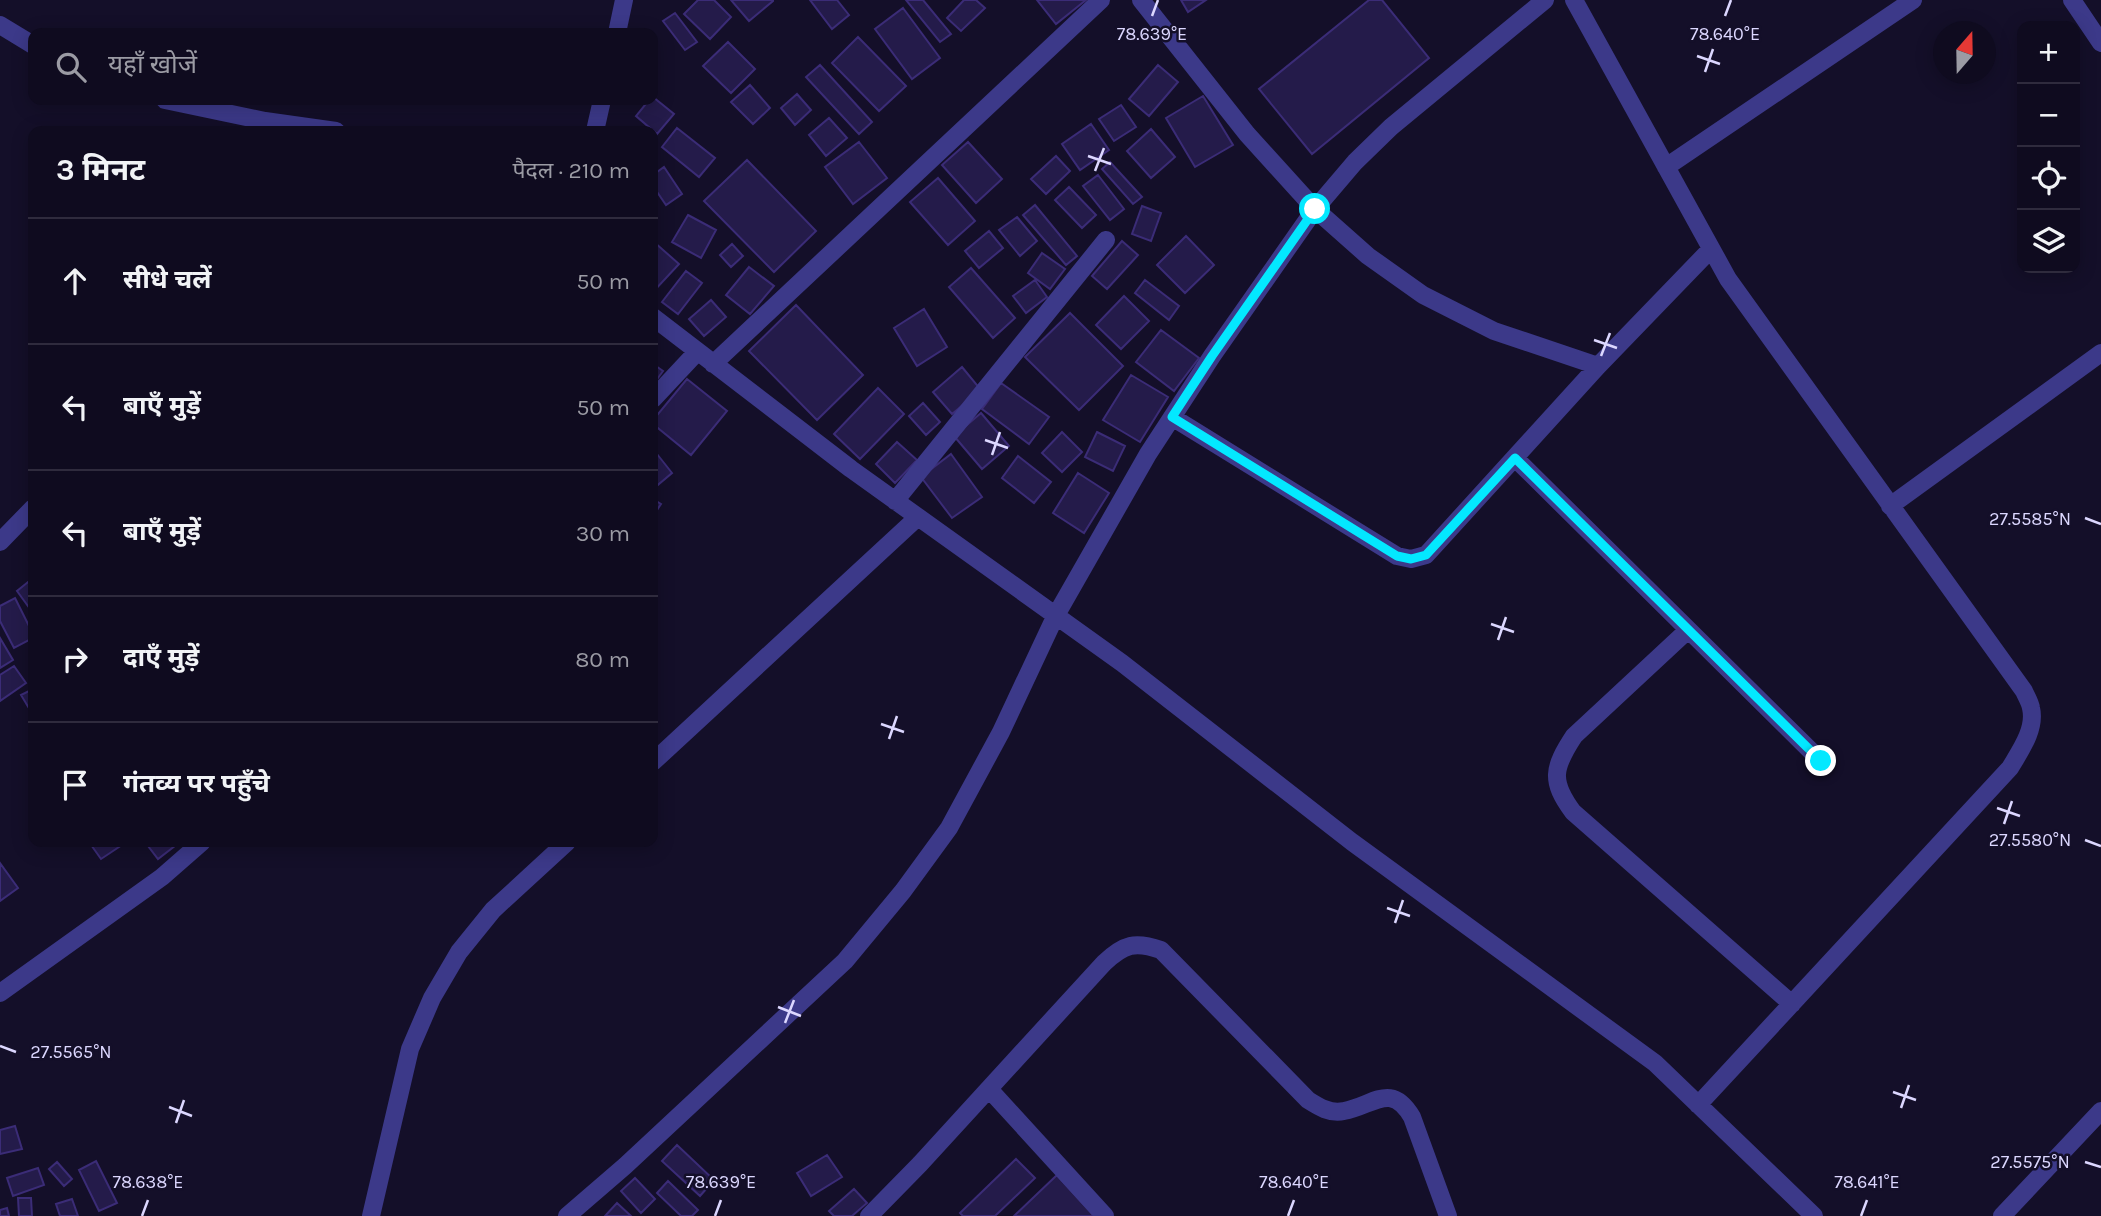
<!DOCTYPE html>
<html lang="hi">
<head>
<meta charset="utf-8">
<style>
  :root { --surface:#0f0b1f; --page:#181428; --text:#f1f3f6; --muted:#9b9ba4; --line:#2f2b3d }
  body { margin:0; font-family:Karla,"Noto Sans Devanagari",sans-serif; background:var(--page); color:var(--text) }
  .controls { position:absolute; right:21px; top:21px; display:grid; overflow:hidden; border-radius:14px; box-shadow:0 4px 18px #0003 }
  .controls button { width:63px; height:63px; display:grid; place-items:center; padding:0; border:0; border-bottom:2px solid var(--line); background:var(--surface); color:var(--text); font:35px sans-serif }
  .compass { position:absolute; left:1933px; top:21px; width:63px; height:63px; border-radius:50%; background:var(--surface); box-shadow:0 4px 18px #0003; rotate:20deg }
  .stop { position:absolute; width:21px; height:21px; margin:-16px; border:5px solid #03e8ff; border-radius:50%; background:#fff }
  .stop.end { background:#03e8ff; border-color:#fff; box-shadow:0 2px 7px #0008 }
  .list { margin:0; padding:0; list-style:none }
  h2 { display:flex; justify-content:space-between; align-items:center; height:91px; margin:0; padding:0 28px; font-size:30px }
  h2 small { font-size:23px; font-weight:400; color:var(--muted) }
  .list li { display:grid; grid-template-columns:46px 1fr auto; gap:21px; align-items:center; box-sizing:border-box; height:126px; padding:0 28px; border-top:2px solid var(--line) }
  .list b { display:block; font-size:26px; white-space:nowrap }
  .list em { font-size:23px; font-style:normal; color:var(--muted) }
  .icon { flex:none; width:38px; height:38px; fill:none; stroke:currentColor; stroke-width:2; stroke-linecap:round; stroke-linejoin:round }
  .map { position:relative; flex:none; width:2101px; height:1216px; overflow:hidden }
  .search { position:absolute; background:var(--surface); box-shadow:0 4px 18px #0003; left:28px; top:28px; width:630px; height:77px; display:flex; align-items:center; gap:18px; box-sizing:border-box; padding:0 24px; border-radius:14px; color:var(--muted); font-size:26px }
  .panel { position:absolute; background:var(--surface); box-shadow:0 4px 18px #0003; left:28px; top:126px; width:630px; height:721px; border-radius:14px }
  .map>svg:first-child { display:block }
  .building { fill:#241b4a; stroke:#3b2c77; stroke-width:2 }
  .lines { fill:none; stroke-linecap:round; stroke-linejoin:round }
  .minor { stroke:#3c3989; stroke-width:18 }
  .route { stroke:#03e8ff; stroke-width:9 }
  .ticks { fill:none; stroke:#dcd7ff; stroke-width:2.5 }
  .ticks-label { font-size:18px; text-anchor:middle; fill:#dcd7ff; stroke:#140f29; stroke-width:5; stroke-linejoin:round; paint-order:stroke }
</style>
</head>
<body>
<div class="map">
<svg width="2101" height="1216" viewBox="0 0 2101 1216">
  <rect width="100%" height="100%" fill="#140f29"/>
  <path class="building" d="M698,0H714L731,17L710,39L684,14Z
    M731,0H773V1L749,21Z
    M810,0H837L849,15L832,29Z
    M906,0H923L951,34L940,42Z
    M964,0H976L985,8L961,31L947,18Z
    M1037,0H1086L1056,24Z
    M1181,0H1206L1188,12Z
    M1369,0H1382L1429,58L1312,154L1259,89Z
    M903,8L940,58L912,79L875,29Z
    M675,13L697,42L685,50L663,21Z
    M858,37L906,86L879,111L832,63Z
    M728,42L755,69L731,93L703,66Z
    M820,65L872,122L859,134L806,77Z
    M1158,65L1178,82L1149,116L1129,99Z
    M750,85L770,108L753,124L731,102Z
    M797,94L811,110L795,125L781,108Z
    M1203,96L1233,145L1195,167L1166,118Z
    M653,97L674,114L657,134L636,116L649,100H653Z
    M1121,105L1136,127L1114,141L1099,119Z
    M829,118L847,138L826,156L809,135Z
    M1091,124L1109,150L1080,170L1062,144Z
    M677,128L715,158L699,177L662,147Z
    M1151,129L1175,157L1151,178L1127,151Z
    M859,142L887,178L853,204L825,167Z
    M968,142L1002,179L976,203L942,165Z
    M1056,156L1070,171L1046,194L1031,179Z
    M747,160L816,231L774,272L704,201Z
    M1110,162L1142,197L1133,204L1102,169Z
    M664,167L682,194L666,205L653,186V175Z
    M1098,175L1124,209L1110,220L1083,186Z
    M938,178L975,221L948,245L910,202Z
    M1069,187L1096,215L1082,228L1055,200Z
    M1035,205L1077,256L1066,265L1023,215Z
    M1142,206L1161,213L1151,241L1132,234Z
    M688,215L716,230L701,258L672,242Z
    M1017,217L1037,241L1020,256L999,230Z
    M989,231L1003,248L979,268L965,251Z
    M1186,236L1214,265L1185,293L1157,265Z
    M1122,241L1138,255L1107,289L1092,276Z
    M654,242L679,264L653,292V244Z
    M732,244L743,256L731,267L720,255Z
    M1042,253L1065,269L1050,289L1028,273Z
    M749,267L774,286L750,314L726,295Z
    M971,268L1015,318L993,338L949,287Z
    M686,271L702,283L678,314L662,302Z
    M1035,280L1047,297L1026,313L1013,296Z
    M1145,280L1179,306L1169,320L1135,293Z
    M1124,296L1149,321L1121,349L1096,325Z
    M711,300L726,317L704,336L689,319Z
    M796,305L863,375L817,420L749,351Z
    M924,309L947,347L917,366L894,328Z
    M1070,313L1123,366L1079,410L1025,357Z
    M1161,330L1199,358L1174,391L1136,362Z
    M653,364L663,371L653,385Z
    M962,367L981,390L952,414L933,392Z
    M1131,375L1168,397L1140,442L1103,420Z
    M687,379L727,411L691,455L653,424V420Z
    M1001,383L1049,417L1029,444L982,409Z
    M878,388L904,414L860,459L834,434Z
    M923,403L940,422L926,435L909,416Z
    M981,413L1009,446L982,469L954,436Z
    M1062,432L1082,452L1062,472L1042,453Z
    M1097,432L1125,446L1113,471L1085,457Z
    M897,442L917,460L895,483L876,464Z
    M653,449L672,473L653,489Z
    M951,454L982,497L952,518L921,477Z
    M1018,456L1051,482L1034,503L1002,478Z
    M1078,473L1109,493L1084,533L1053,513Z
    M653,499L661,504L653,516Z
    M33,578V613L17,591Z
    M15,598L33,634V638L14,648L0,621V606Z
    M0,638L13,660L0,668Z
    M14,666L26,683L0,701V675Z
    M33,689V715L21,695Z
    M89,842H125V843L101,859Z
    M145,842H180L158,859Z
    M0,863L18,888L0,901Z
    M15,1126L22,1149L0,1154V1130Z
    M677,1145L714,1180L700,1196L662,1161Z
    M827,1155L842,1177L811,1196L797,1173Z
    M1016,1159L1035,1178L995,1216H963L960,1213Z
    M96,1161L117,1203L99,1211L79,1170Z
    M57,1162L72,1179L64,1186L49,1169Z
    M38,1168L44,1185L13,1196L7,1178Z
    M1057,1175L1094,1216H1014Z
    M635,1178L655,1199L641,1213L621,1191Z
    M668,1181L698,1210L692,1216H681L657,1193Z
    M854,1189L867,1203L852,1216H834L829,1211Z
    M18,1198H31L32,1216H19Z
    M72,1199L78,1216H60L56,1204Z
    M617,1203L631,1216H605Z
    M7,1208L9,1216H0V1210Z"/>
  <g class="lines">
    <path class="minor" d="M1141,0L1247,134L1315,209L1368,256L1423,295L1494,331L1598,366
      M1574,0L1728,279L2024,691C2026,696 2030,702 2031,708C2036,729 2020,751 2010,768L1698,1105
      M2072,0L2101,43
      M0,25L33,45
      M617,33L624,0
      M165,100L265,121L336,131
      M595,131L602,100
      M1666,167L1913,0
      M653,317L851,469L1122,663L1352,842L1655,1063L1814,1216
      M713,364L1101,0
      M653,399L697,352
      M1172,417L1397,556L1411,559L1426,555L1598,366L1711,249
      M1515,458L1821,761
      M895,501L1106,240
      M1890,506L2101,353
      M0,542L33,508
      M1688,630L1574,736C1553,768 1550,781 1573,812L1792,1004
      M653,762L918,517
      M0,993L162,877L202,842
      M989,1089L1105,1216
      M371,1216L410,1049L432,998L459,952L493,910L567,842
      M567,1216L625,1166L845,961L903,891L949,828L1001,732L1055,617L1148,454L1212,356L1315,209L1355,162L1391,127L1545,0
      M869,1216L920,1164L1104,963C1124,944 1135,941 1161,950L1308,1100C1319,1107 1330,1114 1344,1111C1373,1106 1391,1081 1412,1117L1448,1216
      M2002,1216L2101,1111"/>
  </g>
  <g class="lines">
    <path class="route" d="M1315,209L1212,356L1172,417L1397,556L1411,559L1426,555L1515,458L1821,761"/>
  </g>
  <path class="ticks" d="M1152,16L1158,0M1725,16L1731,0M1697,56L1720,64M1705,72L1713,49M1088,156L1111,164M1095,171L1104,148M1594,340L1617,348M1601,356L1610,333M985,440L1008,448M992,455L1000,432M2085,518L2101,524M1491,624L1514,632M1498,640L1506,617M881,724L904,732M889,739L897,716M1997,808L2020,816M2004,824L2012,801M2085,840L2101,846M1387,908L1410,916M1395,923L1403,900M778,1007L801,1016M785,1023L794,1000M0,1046L16,1052M1893,1092L1916,1100M169,1107L192,1116M1901,1108L1909,1085M176,1123L184,1100M2085,1162L2101,1167M142,1216L148,1200M715,1216L721,1200M1288,1216L1294,1200M1861,1216L1867,1200"/>
  <g class="ticks-label">
    <text x="1152" y="40">78.639°E</text>
    <text x="1725" y="40">78.640°E</text>
    <text x="2030" y="525">27.5585°N</text>
    <text x="2030" y="846">27.5580°N</text>
    <text x="71" y="1058">27.5565°N</text>
    <text x="2030" y="1168">27.5575°N</text>
    <text x="148" y="1188">78.638°E</text>
    <text x="721" y="1188">78.639°E</text>
    <text x="1294" y="1188">78.640°E</text>
    <text x="1867" y="1188">78.641°E</text>
  </g>
</svg>
<div class="controls">
<button>+</button>
<button>−</button>
<button><svg class="icon" aria-label="locate" viewBox="0 0 24 24"><circle cx="12" cy="12" r="6"/><path d="M12 2v4M12 18v4M2 12h4M18 12h4"/></svg></button>
<button><svg class="icon" aria-label="layers" viewBox="0 0 24 24"><path d="M12 4l9 5-9 5-9-5zM3 14l9 5 9-5"/></svg></button>
</div>
<svg class="compass" viewBox="-18 -18 36 36"><path d="M0-13l5 13h-10z" fill="#e53935"/><path d="M0 13l5-13h-10z" fill="#9b9ba4"/></svg>
<div class="stop" style="left:1315px;top:209px"></div>
<div class="stop end" style="left:1821px;top:761px"></div>
<div class="search"><svg class="icon" aria-label="search" viewBox="0 0 24 24"><circle cx="10" cy="10" r="6"/><path d="M15 15l6 6"/></svg>यहाँ खोजें</div>
<section class="panel">
<h2>3 मिनट<small>पैदल · 210 m</small></h2>
<ul class="list">
<li><svg class="icon" aria-label="ahead" viewBox="0 0 24 24"><path d="M12 20V5M6 11l6-6 6 6"/></svg><div><b>सीधे चलें</b></div><em>50 m</em></li>
<li><svg class="icon" aria-label="left" viewBox="0 0 24 24"><path d="M17 20v-9H6M10 6l-5 5 5 5"/></svg><div><b>बाएँ मुड़ें</b></div><em>50 m</em></li>
<li><svg class="icon" aria-label="left" viewBox="0 0 24 24"><path d="M17 20v-9H6M10 6l-5 5 5 5"/></svg><div><b>बाएँ मुड़ें</b></div><em>30 m</em></li>
<li><svg class="icon" aria-label="right" viewBox="0 0 24 24"><path d="M7 20v-9h11M14 6l5 5-5 5"/></svg><div><b>दाएँ मुड़ें</b></div><em>80 m</em></li>
<li><svg class="icon" aria-label="arrive" viewBox="0 0 24 24"><path d="M6 21V4h12l-3 4 3 4H6"/></svg><div><b>गंतव्य पर पहुँचे</b></div></li>
</ul>
</section>
</div>
</body>
</html>
